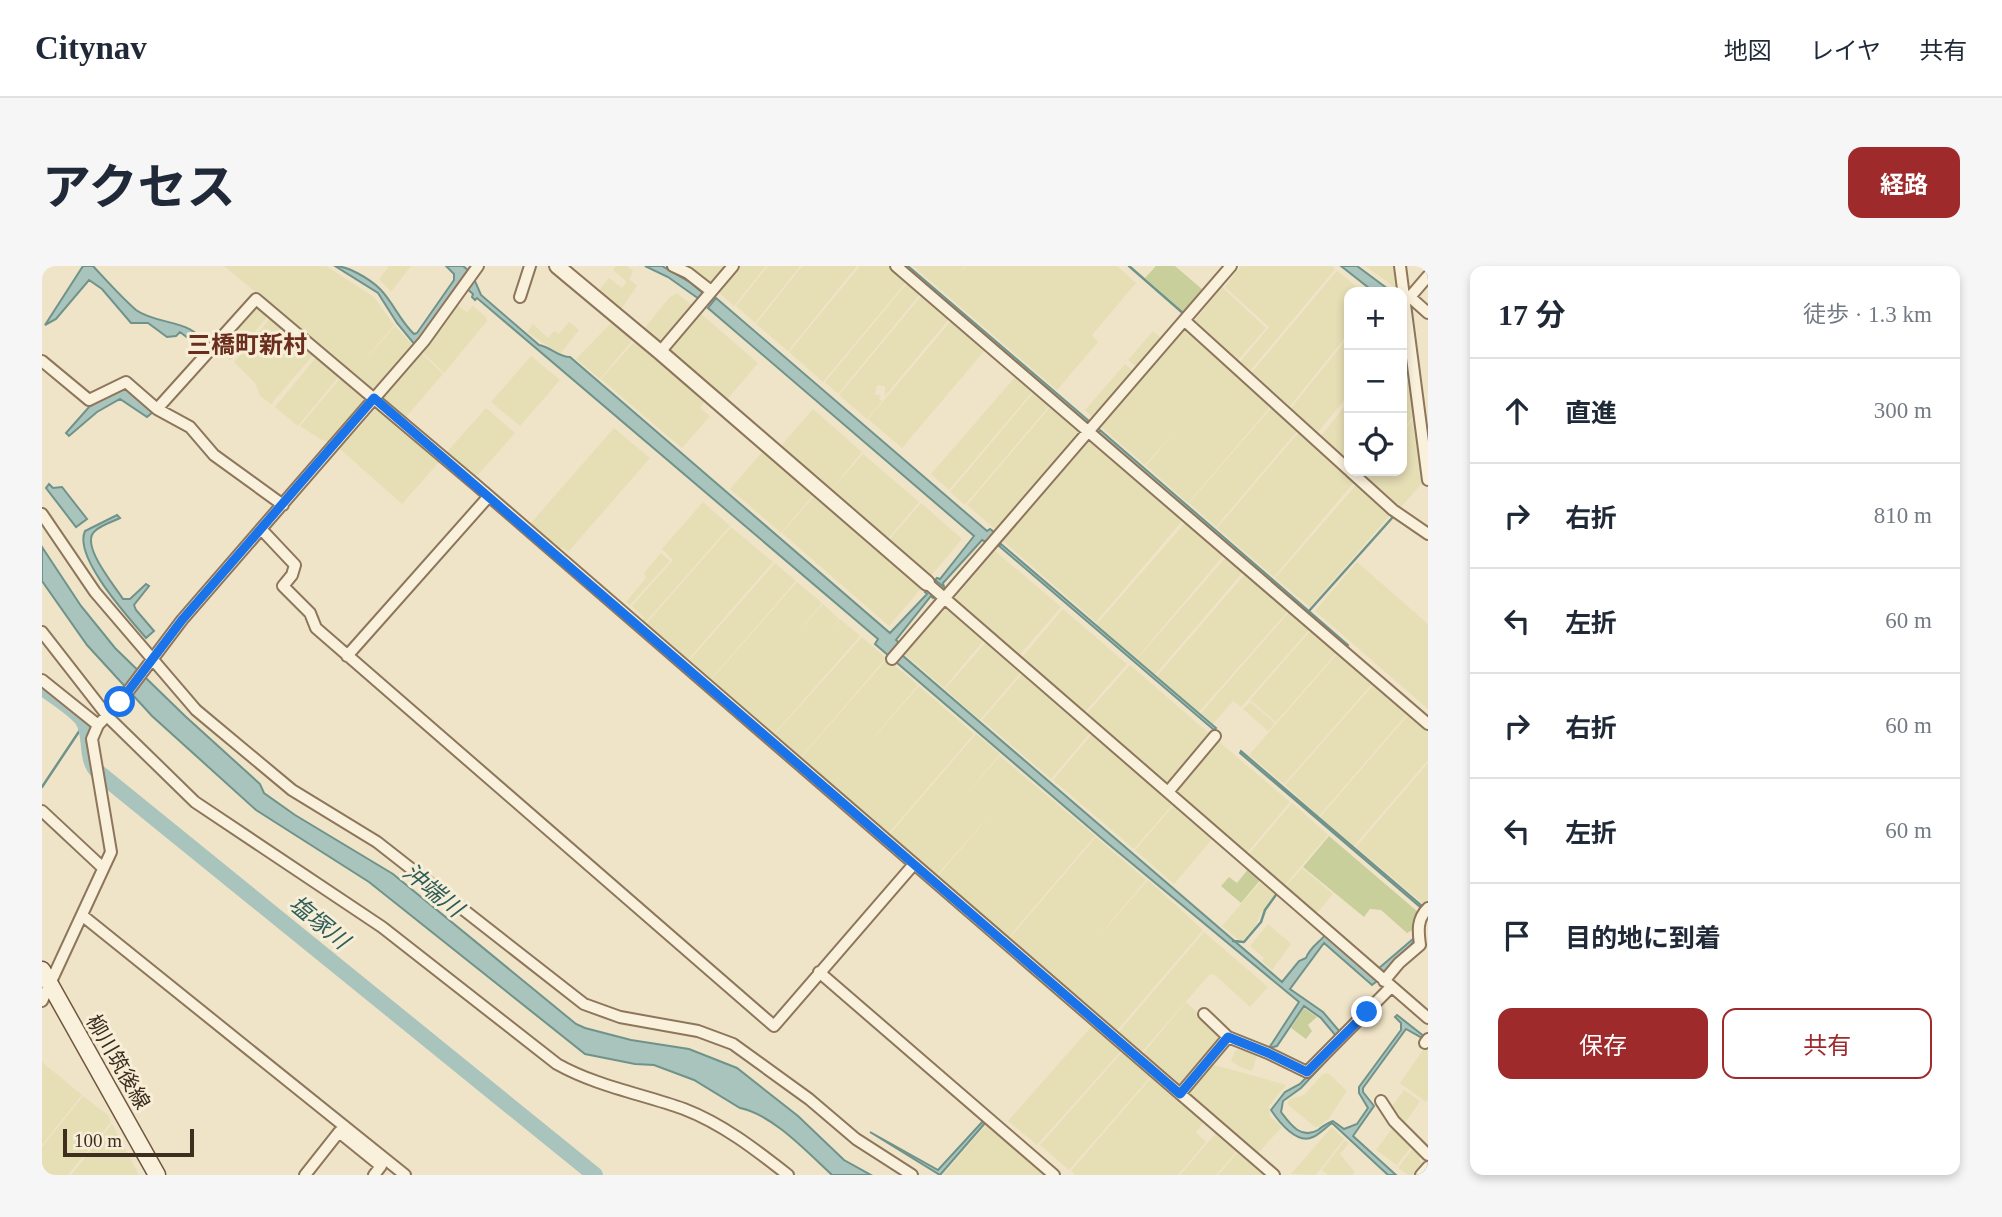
<!DOCTYPE html>
<html lang="ja">
<head>
<meta charset="utf-8">
<style>
  :root { --surface:#fff; --page:#f6f6f7; --text:#1f2937; --muted:#747a83; --line:#e0e1e3; --accent:#9e2a2b }
  body { margin:0; font-family:"Times New Roman","Noto Sans JP",serif; background:var(--page); color:var(--text) }
  .controls { position:absolute; right:21px; top:21px; display:grid; overflow:hidden; border-radius:14px; box-shadow:0 4px 10px #0003 }
  .controls button { width:63px; height:63px; display:grid; place-items:center; padding:0; border:0; border-bottom:2px solid var(--line); background:var(--surface); color:var(--text); font:35px sans-serif }
  .scale { position:absolute; left:21px; bottom:18px; width:131px; box-sizing:border-box; padding-left:7px; border:4px solid #3d2e20; border-top:0; font-size:19px; line-height:24px; white-space:nowrap; color:#3d2e20; -webkit-text-stroke:5px #f7eed8; paint-order:stroke }
  .stop { position:absolute; width:21px; height:21px; margin:-16px; border:5px solid #1a73e8; border-radius:50%; background:#fff }
  .stop.end { background:#1a73e8; border-color:#fff; box-shadow:0 2px 7px #0008 }
  .list { margin:0; padding:0; list-style:none }
  h2 { display:flex; justify-content:space-between; align-items:center; height:91px; margin:0; padding:0 28px; font-size:30px }
  h2 small { font-size:23px; font-weight:400; color:var(--muted) }
  .list li { display:grid; grid-template-columns:46px 1fr auto; gap:21px; align-items:center; box-sizing:border-box; height:105px; padding:0 28px; border-top:2px solid var(--line) }
  .list b { display:block; font-size:26px; white-space:nowrap }
  .list em { font-size:23px; font-style:normal; color:var(--muted) }
  .actions { display:flex; gap:14px; padding:21px 28px }
  .actions a { flex:1; padding:16px 0; border:2px solid var(--accent); border-radius:14px; text-align:center; font-size:24px; color:var(--accent) }
  .actions .main { background:var(--accent); color:#fff }
  .icon { flex:none; width:38px; height:38px; fill:none; stroke:currentColor; stroke-width:2; stroke-linecap:round; stroke-linejoin:round }
  .map { position:relative; flex:none; width:1386px; height:909px; overflow:hidden; border-radius:14px }
  header { display:flex; align-items:center; gap:42px; box-sizing:border-box; height:98px; padding:0 35px; background:var(--surface); border-bottom:2px solid var(--line) }
  header strong { font-size:33px }
  nav { display:flex; gap:38px; margin-inline-start:auto; font-size:24px }
  .intro { display:flex; align-items:center; justify-content:space-between; box-sizing:border-box; height:168px; padding:0 42px }
  h1 { margin:0; font-size:49px }
  .button { padding:18px 32px; border-radius:14px; background:var(--accent); color:#fff; font-size:24px; font-weight:700 }
  main { display:flex; gap:42px; padding:0 42px }
  aside { flex:1; background:var(--surface); border-radius:14px; box-shadow:0 4px 10px #0003 }
  .map>svg:first-child { display:block }
  .farmland { fill:#e6deb5 }
  .green { fill:#c9cf9b }
  .water { fill:#a9c4bc; stroke:#6f938a; stroke-width:2 }
  .lines { fill:none; stroke-linecap:round; stroke-linejoin:round }
  .stream { stroke:#6f938a; stroke-width:2.5 }
  .river { stroke:#a9c4bc; stroke-width:16 }
  .minor-casing { stroke:#8d765c; stroke-width:14 }
  .tertiary-casing { stroke:#8d765c; stroke-width:18 }
  .secondary-casing { stroke:#6f573f; stroke-width:19 }
  .minor { stroke:#faf1dc; stroke-width:10 }
  .tertiary { stroke:#faf1dc; stroke-width:14 }
  .secondary { stroke:#faf1dc; stroke-width:16 }
  .route { stroke:#1a73e8; stroke-width:9 }
  .labels { text-anchor:middle; stroke-width:6; stroke-linejoin:round; paint-order:stroke }
  .street-label { font-size:21px; fill:#3d2e20; stroke:#f7eed8 }
  .water-label { font-size:23px; font-style:italic; fill:#2f5d5a; stroke:#f7eed8 }
  .quarter-label { font-size:24px; font-weight:bold; fill:#6b2e1e; stroke:#f7eed8 }
</style>
</head>
<body>
<header>
<strong>Citynav</strong>
<nav><a>地図</a><a>レイヤ</a><a>共有</a></nav>
</header>
<div class="intro"><h1>アクセス</h1><a class="button">経路</a></div>
<main>
<div class="map">
<svg width="1386" height="909" viewBox="0 0 1386 909">
  <rect width="100%" height="100%" fill="#f0e4c8"/>
  <path class="farmland" d="M182,0H284L332,31L352,59L317,101L353,60L372,81L333,125Z
    M347,0H369L349,26L337,13Z
    M574,0H585L591,5L587,13L595,20L577,46L555,27L567,12L580,22L585,16L571,4Z
    M642,0H685L668,20Z
    M695,0H724L692,40L675,25Z
    M726,0H758L713,57L694,40Z
    M760,0H815L746,85L714,58Z
    M818,0H847L865,15L781,116L747,86Z
    M871,0H923L915,10L924,0H1075L1094,17L1050,69L1056,76L1015,124Z
    M1199,0H1290L1293,3L1208,105L1198,96L1227,61L1183,21Z
    M1323,0H1352L1358,19L1354,22Z
    M1295,5L1322,26H1307V67L1248,140L1210,106Z
    M866,16L879,27L796,128L783,116Z
    M1180,21L1224,62L1196,94L1153,54Z
    M635,27L652,41L619,80L600,65L627,32Z
    M880,29L907,53L843,130V120L835,119L833,128L839,130L837,133L840,135L825,153L797,129Z
    M217,38L228,48L188,95L177,81L211,40Z
    M415,39L425,46L431,40L444,51L445,55L402,107L380,86Z
    M658,47L716,97L683,136L625,85Z
    M229,51L273,87L229,138L218,130L214,118L192,96Z
    M572,54L593,71L558,113L534,93Z
    M909,55L943,84L860,182L826,153Z
    M527,56L537,64L518,88L485,66L491,58L506,72L512,65L517,68Z
    M1144,63L1229,140L1146,237L1104,200L1136,162L1103,199L1059,161Z
    M1111,65L1120,73L1095,101L1086,94Z
    M1307,70V128L1276,166L1249,142Z
    M592,76L599,82L602,79L664,133L658,142L668,150L640,182L559,113Z
    M379,87L401,108L363,152L341,132Z
    M276,89L299,108L256,160L233,141Z
    M489,90L518,114L478,160L449,136Z
    M1083,98L1090,104L1050,151L1043,144Z
    M300,110L326,132L289,177L278,173L258,160Z
    M974,110L991,125L907,224L889,208Z
    M1360,116H1369L1373,148L1360,166Z
    M992,126L1008,139L923,239L908,226Z
    M1307,135V188L1303,193L1279,170Z
    M336,140L398,195L360,238L298,183Z
    M1009,140L1039,165L955,265L925,239Z
    M1230,141L1256,164L1174,261L1147,237Z
    M444,142L473,167L434,211L405,186Z
    M771,143L820,186L789,224L821,188L877,236L845,274L737,182Z
    M1373,151L1382,215L1358,242L1325,212L1330,205H1360V168Z
    M572,162L608,192L526,286L520,281L518,284L488,258Z
    M1257,166L1313,215L1232,311L1175,262Z
    M1048,174L1141,254L1054,356L961,275Z
    M722,184L772,228L739,267L688,223Z
    M1315,218L1348,249L1268,341L1233,312Z
    M773,229L881,320L847,360L740,267Z
    M661,236L688,260L602,358L599,356L602,352L590,340L631,294L620,283Z
    M879,237L920,273L887,312L846,275Z
    M1144,256L1182,289L1094,393L1054,359Z
    M689,261L731,296L645,395L627,379L628,377L625,375L623,378L603,359Z
    M953,285L1019,341L977,390L913,335V332Z
    M619,287L628,295L588,339L584,336L604,312L602,307Z
    M1184,291L1201,306L1113,409L1095,393Z
    M1315,296L1386,358V443L1273,345Z
    M733,297L754,315L667,415L646,396Z
    M1203,308L1246,345L1157,446L1115,410Z
    M755,316L780,337L754,368L781,338L797,353L783,369L798,353L818,370L730,470L668,415Z
    M901,338L942,374L902,422L860,386Z
    M1021,343L1085,398L1043,446L980,391Z
    M1247,346L1268,363L1199,441L1191,435L1171,458L1159,447Z
    M1269,364L1295,386L1234,456L1208,434Z
    M820,371L844,392L757,493L731,470Z
    M945,375L980,405L938,454L903,423Z
    M1296,387L1330,418L1242,518L1207,489Z
    M845,393L876,419L816,490L877,420L932,468L846,568L758,493Z
    M1088,399L1170,470L1127,519L1045,447Z
    M981,407L1048,467L1009,513L940,454Z
    M1332,418L1366,447L1277,550L1243,519Z
    M1208,436L1233,457L1226,465L1201,443Z
    M1367,448L1386,464V494L1312,580L1278,551Z
    M934,468L958,488L922,531L958,490L1053,570L966,672L895,611L961,534L894,610L847,569Z
    M1050,468L1131,538L1092,583L1011,514Z
    M1175,474L1248,536L1205,587L1132,524Z
    M1386,497V639L1384,640L1314,581Z
    M1250,537L1286,569L1243,619L1207,588Z
    M1132,539L1171,572L1132,618L1093,584Z
    M1054,571L1104,614L1043,686L1106,614L1161,664L1073,767L966,674Z
    M1260,602L1291,628L1275,647L1244,620Z
    M1221,613L1235,626L1219,647L1213,661L1199,676L1180,660Z
    M1226,658L1249,678L1230,704L1220,695L1222,692L1208,680Z
    M1162,666L1226,721L1208,741L1173,709L1168,708L1098,788L1075,768Z
    M1144,736L1181,770L1137,822L1099,790Z
    M1050,760L1080,784L995,879L966,855Z
    M1200,780L1216,786L1210,805L1198,801L1189,795L1193,785Z
    M1384,780L1386,782V833L1384,836L1358,817Z
    M1081,785L1109,810L1027,904L998,879Z
    M0,796L40,829L0,879Z
    M1169,798L1244,819L1227,840L1228,850L1240,861L1215,888L1144,827Z
    M1286,807L1305,825L1287,852L1278,860L1273,861L1245,838L1248,833L1262,829L1281,808Z
    M1110,811L1162,856L1154,866L1164,876L1136,909H1033L1029,905Z
    M1362,824L1378,835L1362,859L1348,843Z
    M41,830L66,849L69,856L26,909H0V881Z
    M70,858L97,909H29Z
    M944,859L1005,909H901Z
    M1353,859L1372,877L1355,899L1334,884Z
    M1290,861L1302,873L1274,909L1249,908Z
    M1174,867L1195,885L1174,909H1138Z
    M1303,874L1307,877L1298,888L1313,906L1310,909H1286L1280,904Z
    M1374,878L1382,887L1377,893L1380,898L1372,909H1367L1356,902Z
    M1196,886L1223,909H1176Z"/>
  <path class="green" d="M1114,0H1133L1161,24L1142,46L1103,12Z
    M1287,570L1376,646L1371,664L1365,667L1339,644L1328,643L1322,651L1261,601Z
    M1207,602L1220,612L1199,637L1179,620L1187,611L1195,617Z
    M1262,742L1275,751L1266,759L1270,765L1264,773L1249,762Z"/>
  <path class="water" d="M41,0H51C65,15 79,31 94,44C116,60 153,52 165,82L163,85L138,66L134,70L125,71L106,57H89L60,23L47,14L14,53L3,59Z
    M293,0C306,0 328,13 338,23C351,36 358,55 372,68L375,67L412,14V8L404,0H421L427,5V10L433,15L439,29L497,79C509,81 516,91 528,91L848,367L885,328L883,326L885,323L893,330L891,332L889,330L854,374L857,377L853,383L1240,716L1257,695L1264,692C1268,681 1277,677 1284,668L1329,709L1372,672L1373,674L1344,708L1330,719L1282,677L1248,723L1281,746L1298,766L1294,770L1279,752L1262,740L1235,780L1227,782L1257,736L1064,576L833,378L836,373L435,32L433,34L430,31L431,28L423,21L373,79L355,57L336,27Z
    M603,0H620L649,17L662,28L657,33L626,11Z
    M862,0H866L1047,155L1045,157Z
    M1299,0H1315L1350,26H1332Z
    M674,32L945,265L948,263L952,266L944,276L940,274L901,317L902,321L893,314L895,312L898,313L932,270L666,42Z
    M81,120L112,145L105,151L78,133L55,146L27,170L24,167L47,141Z
    M1058,164L1306,379L1304,381L1056,167Z
    M7,218L11,222L20,221L45,253L34,261L4,222Z
    M75,249L78,252C70,256 59,259 53,265C37,278 73,320 81,333H88L104,318L107,320L92,339L94,344L112,365L104,372C87,352 31,291 43,265Z
    M959,278L1174,462L1172,464L957,280Z
    M0,281L39,340L73,382L143,450L218,518L222,527L253,549L351,608L534,758L543,762L589,774L647,783L695,802L756,850L802,894L829,909H790C766,887 730,848 698,842L652,814L612,799L593,798L543,788L327,616L214,544L110,450L45,379L0,315Z
    M1199,485L1379,639L1378,641L1198,487Z
    M1355,749L1383,771L1382,773L1364,763L1321,822V826L1332,840L1311,870L1354,909H1346L1290,857C1284,861 1278,868 1271,871C1255,879 1237,856 1229,844L1243,826L1258,818L1296,778L1298,780L1259,822L1241,835L1239,846C1248,858 1259,874 1276,864C1281,860 1285,857 1291,855L1302,863L1315,858L1326,842L1317,827V821L1359,764V757L1353,751Z
    M942,854L944,856L898,909L828,866L896,904Z"/>
  <g class="lines">
    <path class="stream" d="M1087,0L1142,48
      M1267,345L1350,252
      M0,521L42,458
      M1191,675L1202,676L1219,656L1223,644L1236,626"/>
    <path class="river" d="M0,421C12,431 30,441 40,453C51,468 42,492 56,506L553,909"/>
    <defs>
      <path id="minor" d="M631,0L646,7L669,25
        M854,0L1386,458
        M1358,0L1386,214
        M478,31L488,0
        M1362,31H1368L1386,10
        M1368,31L1386,47
        M1143,55L1307,204
        M618,86L691,0
        M0,95L47,134L84,116L115,143L148,161L172,189L241,239
        M115,143L214,33L433,218L1232,909
        M1308,205L1351,244L1386,268
        M0,248L53,326L154,444L250,524L335,576L542,738L578,751L656,765L691,778L767,833L814,873L870,909
        M220,264L253,299L250,309L241,320L268,347L274,362L732,760L872,598
        M885,317L1386,752
        M0,366L67,452L153,536L340,661L515,798C554,820 600,828 642,843C681,858 714,884 746,909
        M305,390L447,230
        M850,393L1189,0
        M0,414L56,459
        M1126,526L1173,470
        M0,545L60,601
        M41,650L363,909
        M777,706L1012,909
        M1342,715L1357,697L1378,679C1376,664 1375,653 1386,642
        M0,735L69,586L50,473L56,459L78,436L140,354L382,75L436,0
        M1162,748L1186,771
        M1383,777L1386,773
        M1138,828L1186,771L1226,787L1265,806L1349,721
        M1339,835L1352,855L1386,889
        M263,909L297,866L339,900L332,909
        M1379,909L1386,901"/>
      <path id="tertiary" d="M515,0L618,86L885,317"/>
      <path id="secondary" d="M0,704L115,909"/>
    </defs>
    <use href="#minor" class="minor-casing"/>
    <use href="#tertiary" class="tertiary-casing"/>
    <use href="#secondary" class="secondary-casing"/>
    <use href="#minor" class="minor"/>
    <use href="#tertiary" class="tertiary"/>
    <use href="#secondary" class="secondary"/>
  </g>
  <g class="lines">
    <path class="route" d="M78,436L140,354L332,132L1138,828L1186,771L1226,787L1265,806L1325,746"/>
  </g>
  <g class="labels">
    <g class="street-label">
      <text transform="translate(76 796) rotate(60)" y="7">柳川筑後線</text>
    </g>
    <g class="water-label">
      <text transform="translate(391 624) rotate(39)" y="8">沖端川</text>
      <text transform="translate(277 656) rotate(39)" y="8">塩塚川</text>
    </g>
    <g class="quarter-label">
      <text x="205" y="87">三橋町新村</text>
    </g>
  </g>
</svg>
<div class="controls">
<button>+</button>
<button>−</button>
<button><svg class="icon" aria-label="locate" viewBox="0 0 24 24"><circle cx="12" cy="12" r="6"/><path d="M12 2v4M12 18v4M2 12h4M18 12h4"/></svg></button>
</div>
<div class="scale">100 m</div>
<div class="stop" style="left:78px;top:436px"></div>
<div class="stop end" style="left:1325px;top:746px"></div>
</div>
<aside>
<h2>17 分<small>徒歩 · 1.3 km</small></h2>
<ul class="list">
<li><svg class="icon" aria-label="ahead" viewBox="0 0 24 24"><path d="M12 20V5M6 11l6-6 6 6"/></svg><div><b>直進</b></div><em>300 m</em></li>
<li><svg class="icon" aria-label="right" viewBox="0 0 24 24"><path d="M7 20v-9h11M14 6l5 5-5 5"/></svg><div><b>右折</b></div><em>810 m</em></li>
<li><svg class="icon" aria-label="left" viewBox="0 0 24 24"><path d="M17 20v-9H6M10 6l-5 5 5 5"/></svg><div><b>左折</b></div><em>60 m</em></li>
<li><svg class="icon" aria-label="right" viewBox="0 0 24 24"><path d="M7 20v-9h11M14 6l5 5-5 5"/></svg><div><b>右折</b></div><em>60 m</em></li>
<li><svg class="icon" aria-label="left" viewBox="0 0 24 24"><path d="M17 20v-9H6M10 6l-5 5 5 5"/></svg><div><b>左折</b></div><em>60 m</em></li>
<li><svg class="icon" aria-label="arrive" viewBox="0 0 24 24"><path d="M6 21V4h12l-3 4 3 4H6"/></svg><div><b>目的地に到着</b></div></li>
</ul>
<div class="actions"><a class="main">保存</a><a>共有</a></div>
</aside>
</main>
</body>
</html>
